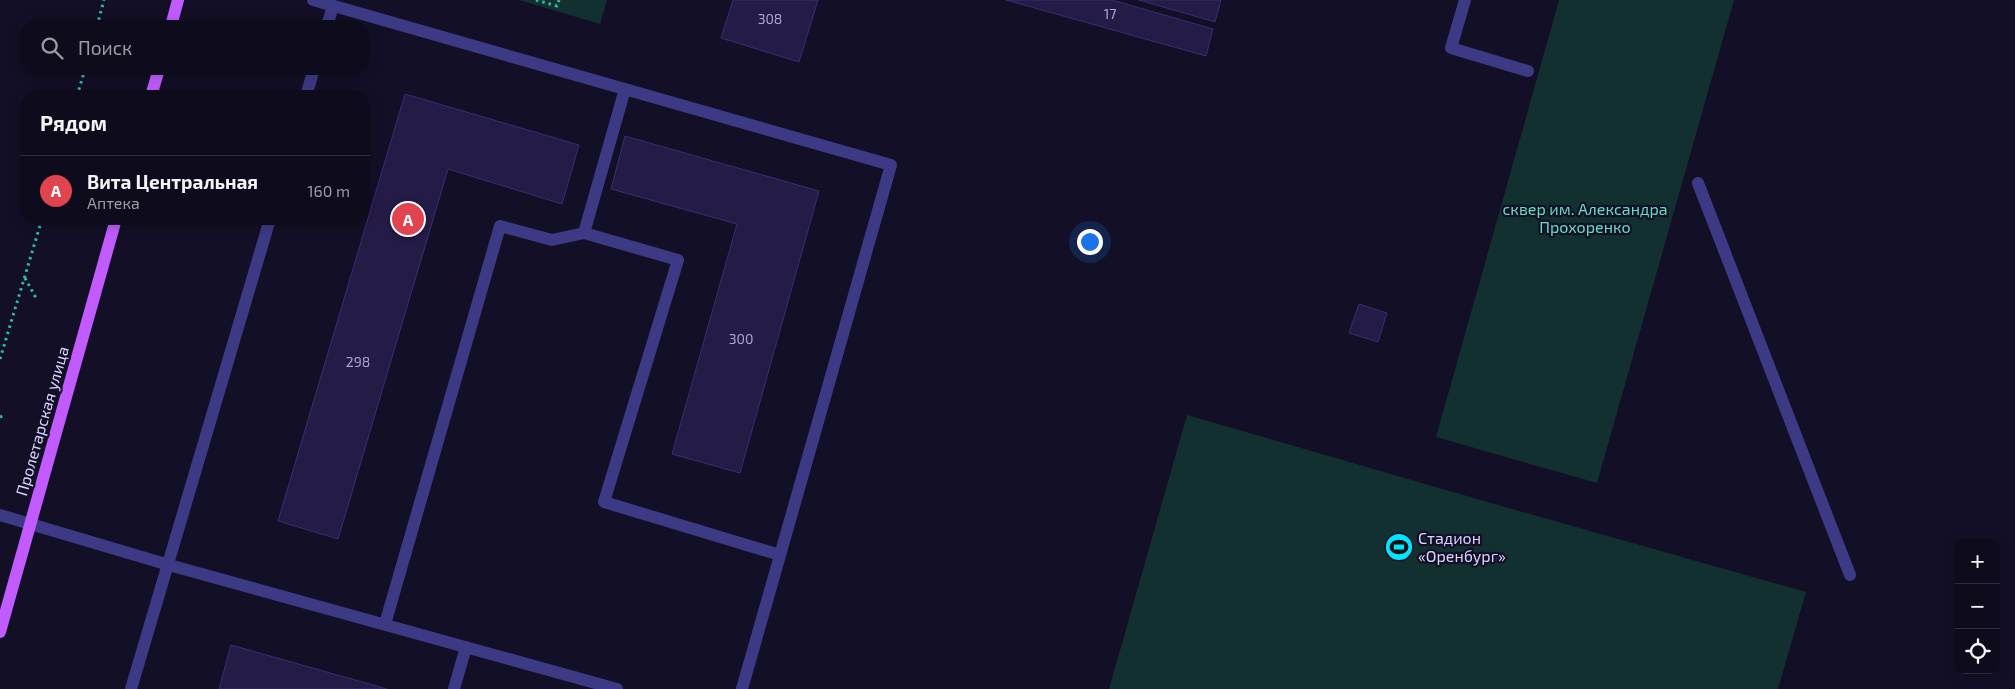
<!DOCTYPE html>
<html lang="ru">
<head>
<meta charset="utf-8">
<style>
  :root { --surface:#0e0b1c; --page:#171425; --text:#f1f3f6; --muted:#9b9ba3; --line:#2e2b3b; --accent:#00e5ff }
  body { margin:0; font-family:"Exo 2",sans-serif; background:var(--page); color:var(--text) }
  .controls { position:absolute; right:15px; bottom:15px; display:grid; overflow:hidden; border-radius:10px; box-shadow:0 2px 12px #0003 }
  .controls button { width:45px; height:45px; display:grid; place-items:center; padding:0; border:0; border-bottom:1px solid var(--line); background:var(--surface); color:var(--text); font:25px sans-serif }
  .you { position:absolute; left:1089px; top:241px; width:18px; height:18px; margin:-12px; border:4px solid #fff; border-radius:50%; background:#1a73e8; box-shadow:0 0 0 8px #1a73e833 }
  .badge { display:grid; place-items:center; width:32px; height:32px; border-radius:50%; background:var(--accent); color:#fff; font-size:16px; font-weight:700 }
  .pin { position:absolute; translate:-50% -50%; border:2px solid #fff; box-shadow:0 1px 5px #0006 }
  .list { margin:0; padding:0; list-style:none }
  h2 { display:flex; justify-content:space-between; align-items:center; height:65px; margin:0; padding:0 20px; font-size:21px }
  h2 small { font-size:16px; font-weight:400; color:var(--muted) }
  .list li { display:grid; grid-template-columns:32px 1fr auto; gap:15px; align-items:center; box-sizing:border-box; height:70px; padding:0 20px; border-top:1px solid var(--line) }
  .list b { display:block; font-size:19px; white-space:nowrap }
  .list p { margin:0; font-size:16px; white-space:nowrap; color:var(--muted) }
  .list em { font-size:16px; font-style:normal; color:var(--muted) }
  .icon { flex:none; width:28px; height:28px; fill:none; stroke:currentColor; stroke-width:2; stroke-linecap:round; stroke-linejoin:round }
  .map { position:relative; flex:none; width:2015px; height:689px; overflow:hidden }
  .search { position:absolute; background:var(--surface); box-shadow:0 2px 12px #0003; left:20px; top:20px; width:350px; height:55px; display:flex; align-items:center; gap:12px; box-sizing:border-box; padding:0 18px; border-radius:20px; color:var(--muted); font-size:19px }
  .panel { position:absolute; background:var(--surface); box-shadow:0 2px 12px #0003; left:20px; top:90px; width:350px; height:135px; border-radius:20px }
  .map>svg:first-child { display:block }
  .green { fill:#12302f }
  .building { fill:#241b47; stroke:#3b2d73 }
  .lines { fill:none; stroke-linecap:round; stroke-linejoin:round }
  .path { stroke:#2fb8b0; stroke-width:3; stroke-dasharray:2.5 4; stroke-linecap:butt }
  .minor { stroke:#3d3a85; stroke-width:12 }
  .major { stroke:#c25bff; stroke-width:12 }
  .labels { text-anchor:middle; stroke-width:4.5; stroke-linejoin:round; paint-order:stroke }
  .number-label { font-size:14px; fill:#aca6d1 }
  .park-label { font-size:16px; fill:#5fe0c0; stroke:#130f26 }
  .street-label { font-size:16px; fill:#d9d4ff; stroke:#130f26 }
  .poi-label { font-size:16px; fill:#d9d4ff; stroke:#130f26; text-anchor:start }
</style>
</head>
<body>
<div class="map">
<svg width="2015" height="689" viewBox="0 0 2015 689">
  <rect width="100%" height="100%" fill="#130f26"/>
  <path class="green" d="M519,0H607L600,24Z
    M1559,0H1734L1597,483L1436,437Z
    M1187,415L1491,503L1806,592L1778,689H1109Z"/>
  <path class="building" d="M733,0H818L799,62L721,38Z
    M1006,0H1112L1213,29L1206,56Z
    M1139,0H1221L1215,22Z
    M405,94L579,145L562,204L448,169L338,539L278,521Z
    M625,136L819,191L740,473L672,454L737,224L611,189Z
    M1359,304L1387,313L1378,342L1349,333Z
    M231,645L387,689H219Z"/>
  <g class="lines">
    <path class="path" d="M536,0L557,6L559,0
      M97,26L104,0
      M77,96L85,69
      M25,278L36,298
      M0,359L42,219
      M0,417L5,415"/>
    <path class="minor" d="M313,0L891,165L742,689
      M1465,0L1451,48L1528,71
      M327,26L333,6
      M306,96L314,69
      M1698,183L1850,575
      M584,233L625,89
      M0,515L169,565L617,689
      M385,624L500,226L552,240L584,233L678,260L604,502L780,555
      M131,689L270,219
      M454,689L466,647"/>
    <path class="major" d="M171,26L178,0
      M151,96L159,69
      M0,632L116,219"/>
  </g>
  <defs>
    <symbol id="stadium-disc" viewBox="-11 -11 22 22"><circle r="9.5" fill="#00e5ff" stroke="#130f26"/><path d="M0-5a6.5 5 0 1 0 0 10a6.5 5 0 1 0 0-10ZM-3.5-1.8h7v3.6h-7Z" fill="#111"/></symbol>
  </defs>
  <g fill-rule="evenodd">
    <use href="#stadium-disc" x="1383" y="531" width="32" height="32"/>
  </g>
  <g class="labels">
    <g class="number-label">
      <text x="1110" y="19">17</text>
      <text x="770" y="24">308</text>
      <text x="741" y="344">300</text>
      <text x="358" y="367">298</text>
    </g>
    <g class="park-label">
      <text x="1585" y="215">сквер им. Александра<tspan x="1585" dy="18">Прохоренко</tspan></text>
    </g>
    <g class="street-label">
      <text transform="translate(42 421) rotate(-74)" y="6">Пролетарская улица</text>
    </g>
    <g class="poi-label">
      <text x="1418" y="544">Стадион<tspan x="1418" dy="18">«Оренбург»</tspan></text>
    </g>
  </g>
</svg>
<div class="controls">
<button>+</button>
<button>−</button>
<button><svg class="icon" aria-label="locate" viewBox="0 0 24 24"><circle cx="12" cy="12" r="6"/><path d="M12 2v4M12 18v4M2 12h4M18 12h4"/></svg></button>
</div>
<div class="you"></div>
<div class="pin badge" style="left:408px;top:219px;background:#e0444e">A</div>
<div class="search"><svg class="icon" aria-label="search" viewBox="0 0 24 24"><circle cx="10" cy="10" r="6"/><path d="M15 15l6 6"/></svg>Поиск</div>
<section class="panel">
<h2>Рядом<small></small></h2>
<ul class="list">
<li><span class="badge" style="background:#e0444e">A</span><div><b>Вита Центральная</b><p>Аптека</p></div><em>160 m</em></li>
</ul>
</section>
</div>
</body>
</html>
